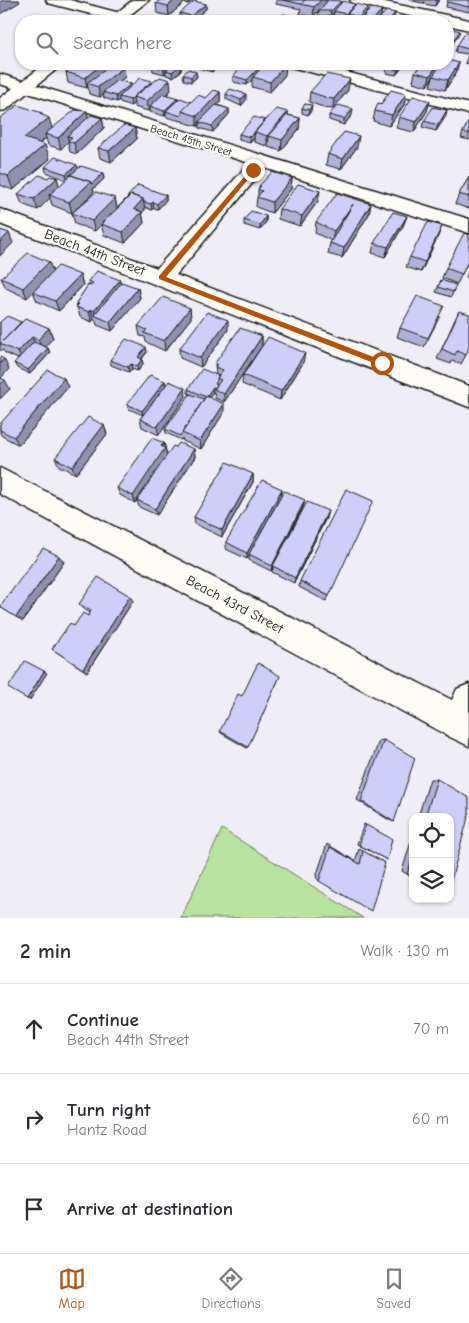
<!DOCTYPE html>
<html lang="en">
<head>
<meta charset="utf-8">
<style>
  :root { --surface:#fff; --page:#f7f7f7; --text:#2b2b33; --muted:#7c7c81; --line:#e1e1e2; --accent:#b45309 }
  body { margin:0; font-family:"Comic Neue",sans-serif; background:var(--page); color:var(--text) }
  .controls { position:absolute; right:15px; bottom:15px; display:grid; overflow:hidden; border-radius:10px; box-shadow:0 1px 4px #0004 }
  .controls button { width:45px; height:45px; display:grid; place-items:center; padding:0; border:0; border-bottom:1px solid var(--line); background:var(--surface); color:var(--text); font:25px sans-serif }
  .stop { position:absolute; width:15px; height:15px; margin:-11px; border:4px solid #b45309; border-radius:50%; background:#fff }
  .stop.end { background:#b45309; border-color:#fff; box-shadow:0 1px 5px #0008 }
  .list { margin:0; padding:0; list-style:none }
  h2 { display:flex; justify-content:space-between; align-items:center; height:65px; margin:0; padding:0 20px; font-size:21px }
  h2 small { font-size:16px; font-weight:400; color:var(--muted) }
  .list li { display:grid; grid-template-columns:32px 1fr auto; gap:15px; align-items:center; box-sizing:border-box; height:90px; padding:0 20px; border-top:1px solid var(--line) }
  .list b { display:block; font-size:19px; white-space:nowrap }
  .list p { margin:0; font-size:16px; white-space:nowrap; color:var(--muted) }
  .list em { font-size:16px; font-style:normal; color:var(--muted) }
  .icon { flex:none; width:28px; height:28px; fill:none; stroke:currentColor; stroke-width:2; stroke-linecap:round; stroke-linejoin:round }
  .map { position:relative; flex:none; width:469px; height:918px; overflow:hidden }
  .search { position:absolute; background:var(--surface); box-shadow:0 1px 4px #0004; left:15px; right:15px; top:15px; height:55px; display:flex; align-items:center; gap:12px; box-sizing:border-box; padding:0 18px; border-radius:20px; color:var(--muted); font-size:19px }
  .sheet { height:335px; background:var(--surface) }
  nav { display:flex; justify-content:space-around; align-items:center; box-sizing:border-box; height:70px; border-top:1px solid var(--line); background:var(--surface); font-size:14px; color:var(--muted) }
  nav a { display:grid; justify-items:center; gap:2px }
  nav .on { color:var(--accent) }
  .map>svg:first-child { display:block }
  .green { fill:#b9e29e; stroke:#6a7f5d }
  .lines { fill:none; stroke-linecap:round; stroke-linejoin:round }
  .minor-casing { stroke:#1c1c1c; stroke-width:3 }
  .major-casing { stroke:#1c1c1c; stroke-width:3 }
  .minor { fill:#fdfcf7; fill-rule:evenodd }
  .major { fill:#fdfcf7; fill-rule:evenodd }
  .wall { fill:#b0b2d5; stroke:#1c1c1c }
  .shaded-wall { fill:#9091ae; stroke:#1c1c1c }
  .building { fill:#cdcff8; stroke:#1c1c1c }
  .route { fill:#b45309 }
  .labels { text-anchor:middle; stroke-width:4.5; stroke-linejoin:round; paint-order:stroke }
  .far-street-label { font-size:11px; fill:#1c1c1c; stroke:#fdfcf7 }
  .street-label { font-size:14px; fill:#1c1c1c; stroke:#fdfcf7 }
</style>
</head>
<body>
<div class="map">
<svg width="469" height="918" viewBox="0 0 469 918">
  <rect width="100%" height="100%" fill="#efeef7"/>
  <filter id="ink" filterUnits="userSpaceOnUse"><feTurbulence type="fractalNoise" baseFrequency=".02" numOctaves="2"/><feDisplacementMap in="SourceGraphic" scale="10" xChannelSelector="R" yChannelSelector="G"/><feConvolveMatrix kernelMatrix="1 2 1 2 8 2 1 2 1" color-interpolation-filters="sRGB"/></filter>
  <g filter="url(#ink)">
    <path class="green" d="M222,829L363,918H181Z"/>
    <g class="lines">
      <defs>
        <path id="minor" d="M46,0H70L139,18L141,21H118L48,3Z
          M350,0H376L469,20V30L448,25V21H432L352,3Z
          M289,64H315L469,104V114L291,67Z
          M0,74L469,219V233L265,168L176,275L469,386V407L0,224V209L157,268L249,163L0,84Z
          M0,468L452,700L457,689L469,684V746L450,737L0,494Z"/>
        <path id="major" d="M133,0H149L122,21H106Z
          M45,64H63L6,110L0,111V98Z"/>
      </defs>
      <use href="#minor" class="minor-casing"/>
      <use href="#major" class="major-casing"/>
      <use href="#minor" class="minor"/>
      <use href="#major" class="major"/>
    </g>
    <path class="wall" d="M160,0H193L188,4L184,3L169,16L157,13L156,3Z
      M276,0H327V2L341,1L340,5L355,4V6L367,12L382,10L381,16L367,13L359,21H353L347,20V17L345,19L333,17L334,13L330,16H318L319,11L313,17L300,14L301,9L276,4Z
      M409,0H439L435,6L424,4L425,2L422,3Z
      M469,0V12L446,7L447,2Z
      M206,4V9L191,21L180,18V13Z
      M293,16V21H278V19Z
      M469,34V51L467,54L455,52L457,46Z
      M469,54V64L465,63L467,58Z
      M77,64H113V67H124L125,77L120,81L131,84V86L152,83L171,90L167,95L178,98V100L191,102L206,98L220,92V102L217,105L229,109V114L213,132L199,128V125L197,126L183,122L182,120L181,121L166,117V115L165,116L150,112V110L148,111L134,107V103L131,106L120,102L119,100L117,102L104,98L103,95L100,97L89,94L88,87L87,88L68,83L66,72Z
      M154,64H171V66L181,65V71L173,77L166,75V73L164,74L153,71L152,65Z
      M189,64H221L212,72L189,65Z
      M405,64L396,75L386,73L387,67Z
      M422,64H440L439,67L456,73L445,90L430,86L433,77L427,86L413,82L415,72Z
      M262,65V67L285,75L270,92L252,87V80L247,85L233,82V76Z
      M196,72L197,77L191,82L184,80L183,74Z
      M348,90L333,109L323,108V107L309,102L310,92Z
      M226,94L246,100L241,106L226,99Z
      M406,94L404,105L389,126L373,121L375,111L381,104Z
      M430,101L427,111L414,132L396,128L399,117Z
      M305,104L311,111L308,115L302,113V108Z
      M288,112V115L300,118L299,129L281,151L268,147V145L267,146L254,142V138L250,143L239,140V134L265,120Z
      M43,115L52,128L88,117L102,118L104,128L77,154L70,152L68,142L61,149L48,145L46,138L40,143L50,159L13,190L0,185V118Z
      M329,115H352L344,125L329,120Z
      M446,116L436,131L422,127L424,121Z
      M469,121V140L461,138L463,132Z
      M135,128L137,139L111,162L100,158L98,148Z
      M357,147L341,169L326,165L328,154Z
      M45,167L78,168L103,173L104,179L93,189L94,192L72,213L52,205L50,198L38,210L22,204L18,194L48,178H57L59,186L66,180L46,172Z
      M469,177V209L455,204L459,194Z
      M292,178L291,189L272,213L256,207L257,197L258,196V189L259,188V186Z
      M166,195V200L158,209L154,208L152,210L145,207V210L142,213L144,223L125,243L104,235L101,224L95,231L75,224L72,213L115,198L117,208L128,197V196Z
      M318,201L300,226L278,219L279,209Z
      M371,204L369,214L342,258L328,254L330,243L332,241L315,233L316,222Z
      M266,216V222L260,230L244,225V220Z
      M407,216L403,226L385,257L372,253L374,243Z
      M442,226L438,236L421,272L406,267L410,257Z
      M469,260L457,284L442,278L446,268Z
      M469,270V278L466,277Z
      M53,272L80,275L83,285L59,311L37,301L33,292L27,298L6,288L1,278Z
      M120,280L121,284L138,288L140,298L112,331L97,325L95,319H94L92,322L80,317L76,303L89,285L88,281Z
      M441,280L456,285L451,297L436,292Z
      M190,308L191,318L165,351L146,342L145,337L140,336L138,326Z
      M459,311L466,355L461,364L452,361L451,364L437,359Z
      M440,316L424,347L397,337L400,328Z
      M0,322H21L49,328L53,338L45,346L48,348L50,353L30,374L17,368L14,363L18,359L5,353L3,350L2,351L0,350Z
      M228,330L201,367L180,358L179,349Z
      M262,336V346L224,402L215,398L214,392H213L209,397L224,412L201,449L183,441L182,438L181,440L166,433L165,429L190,394L188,393V389L216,375L215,363Z
      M147,352L142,359L143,364L138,371L132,369L129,372L111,365L110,360Z
      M303,363L280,400L242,384L243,375Z
      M165,381L166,385L186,396L159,435L142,427L140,419L143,415L129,409L127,404Z
      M68,387L19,445L2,436L0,433V424Z
      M107,434L76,474L59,466L55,458Z
      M164,443L167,455L176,447L194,449L195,457L157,515L139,507L137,500L135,503L120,495L117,488Z
      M253,474V482L222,537L195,524L194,517Z
      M282,489L281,496L253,547L305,500L303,507L282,550L326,518L294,583L272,572L273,567L271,571L249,560V554L247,559L226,549V542Z
      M64,562L23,621L0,607Z
      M300,581L329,596L326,601L299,587Z
      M133,601L87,672L52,649L74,626L88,616L90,613L84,609L79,604Z
      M280,676L247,748L221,733L220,731Z
      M384,740L394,822L389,820L357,800L379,741Z
      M430,779H437L450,817H418Z
      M364,824L366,825L387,860L357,844Z
      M413,835V878L402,871Z
      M327,844L355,861L359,849L385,863L319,881L316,877Z"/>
    <path class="shaded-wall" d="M3,0H19L20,2L0,14V2Z
      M175,0H184V3L169,16L168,6Z
      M188,0H193L188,4Z
      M321,0H327L326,3L313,17L314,7Z
      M436,0H439L435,6L436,1Z
      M341,1L340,6L334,11V13L330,16L331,11Z
      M206,4V9L191,21V16Z
      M355,4L354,9L347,14V17L345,19L346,14Z
      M368,7L367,12L359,21V17Z
      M382,10L381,16L376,21H372Z
      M395,13L394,18L392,21H388Z
      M293,16V21H288Z
      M460,31L458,36L448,50L450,45Z
      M459,63L456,73L445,90L448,80Z
      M102,64H113V67L87,83L88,87L87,88L85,78Z
      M170,64H171V69L166,70V73L164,74V69Z
      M212,64H221L212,72Z
      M286,64L285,75L270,92V82Z
      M402,64H405L396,75L398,70Z
      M438,64H440L439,67L427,86L430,76Z
      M181,65V71L173,77L172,72Z
      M262,65V70L253,77L252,80L247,85V80Z
      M124,67L125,77L105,93L103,92V95L100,97L98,87Z
      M196,72L197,77L191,82V77Z
      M350,79L348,90L333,109L334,99Z
      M170,80L171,90L153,107L150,106V110L148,111L147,101Z
      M131,84V90L119,97V100L117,102L116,96Z
      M220,92V102L201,123L199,122V125L197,126V116Z
      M246,94V100L241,106V100Z
      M406,94L404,105L389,126L392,115Z
      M133,98L134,103L131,106L130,100Z
      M178,98V103L166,111V115L165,116L164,111Z
      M430,101L427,111L414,132L416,122Z
      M312,105L311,111L308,115L309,110Z
      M229,109V114L213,132L212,126Z
      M353,109L352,115L344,125V119Z
      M447,110L446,116L436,131L438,125Z
      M87,111L89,122L72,137L67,136L69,141L61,149L58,138Z
      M288,112L287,123L269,136L268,145L267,146V136Z
      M42,113L45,121L49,118L53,132L45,134L46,138L29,152L24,138Z
      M102,118L104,128L77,154L74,143Z
      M300,118L299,129L281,151L282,140Z
      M135,128L137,139L111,162L109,151Z
      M255,133L254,138L250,143V137Z
      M359,136L357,147L341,169L343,159Z
      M45,145L50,159L13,190L8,176Z
      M77,165L79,170L67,180L66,174Z
      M103,173L104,179L93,189L94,192L72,213L69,202L91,182Z
      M57,178L60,189L49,195L50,198L38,210L34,199Z
      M292,178L291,189L272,213V202Z
      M320,191L318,201L300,226L302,216Z
      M166,195V200L158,209L157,204Z
      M115,198L117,209L95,231L92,221Z
      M143,199L145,210L142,213L144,223L125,243L123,232L134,209Z
      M153,202L154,208L152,210L151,204Z
      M353,204L332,241L334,231Z
      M371,204L369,214L342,258L344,248Z
      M266,216V222L260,230V225Z
      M407,216L403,226L385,257L388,247Z
      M442,226L438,236L421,272L425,262Z
      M9,233L13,243L0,256V242Z
      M49,262L53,272L27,298L23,288Z
      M80,275L83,285L59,311L55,301Z
      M120,280L122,290L96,316L94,311Z
      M138,288L140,298L112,331L110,322Z
      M190,308L191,318L165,351L164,341Z
      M91,309L94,319L92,322L89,312Z
      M228,320V330L201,367L200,358Z
      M49,328L53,338L43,349L38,340Z
      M262,336V346L224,402V394Z
      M32,337L37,347L23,362L18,352Z
      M146,347L147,352L139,362L138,357Z
      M48,348L50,353L30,374L28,370Z
      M305,353L303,363L280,400L281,391Z
      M4,359L9,369L0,379V364Z
      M142,359L143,364L138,371L137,366Z
      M131,364L132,369L129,372L128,367Z
      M64,378L68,387L19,445L14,437Z
      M5,380L10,389L0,399V385Z
      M165,381L166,386L143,416L142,411Z
      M213,387V392L207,401L206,397Z
      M185,388L186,396L159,435L157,427Z
      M224,404V412L201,449L200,441Z
      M104,425L107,434L76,474L72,467Z
      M164,443L167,456L135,503L133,496Z
      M194,449L195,457L157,515L155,509Z
      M253,474V482L222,537V530Z
      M282,489L281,496L247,559V553Z
      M305,500L303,507L271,571L272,566Z
      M328,511L326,518L294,583L295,578Z
      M59,556L64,562L23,621L16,617Z
      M130,596L133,601L87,672L83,669Z
      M44,671L47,673L30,700L27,699Z"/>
    <path class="building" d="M160,0H175L168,6L156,3Z
      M283,0H305L301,4Z
      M305,0H321L314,7L301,4Z
      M328,0L341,1L331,11H319Z
      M448,0H469V7L447,2Z
      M194,1L206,4L191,16L180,13Z
      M343,1L355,4L346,14L334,11Z
      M356,4L368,7L359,17L347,14Z
      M371,8L382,10L372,21H360Z
      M386,11L395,13L388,21H377Z
      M237,14L260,20L259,21H228Z
      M283,14L293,16L288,21L278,19Z
      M400,17L419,21H396Z
      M448,28L460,31L450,45L448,44Z
      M465,33L469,34L468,49L457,46Z
      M448,60L459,63L448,80L433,76L441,64H448Z
      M77,64H102L85,78L66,72Z
      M154,64H170L164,69L152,65Z
      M173,64L181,65L172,72L166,70Z
      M245,64H257L262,65L247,80L233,76Z
      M265,64H286L270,82L253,77Z
      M390,64H402L398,70L387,67Z
      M422,64H438L430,76L415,72Z
      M118,65L124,67L98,87L87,83L110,66L116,67Z
      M189,69L196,72L191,77L183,74Z
      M326,74L350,79L334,99L324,98L325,97L310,92Z
      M160,77L170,80L147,101L133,97Z
      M140,78L152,81L133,97V98L130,100L119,97Z
      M117,80L131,84L116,96L103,92Z
      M230,89L246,94L241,100L226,94Z
      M214,90L220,92L197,116L182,111L198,95L206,98Z
      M391,90L406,94L392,115L375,111L378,103L381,104Z
      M163,94L178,98L164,111L150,106Z
      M413,96L430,101L416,122L399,117Z
      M180,98L191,102L182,111V114L181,116L166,111Z
      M305,104L312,105L309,110L302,108Z
      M18,105L42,113L40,114L49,118L24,138L45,145L8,176L0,173V118Z
      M216,105L229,109L212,126L199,122Z
      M338,105L353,109L344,119L329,115Z
      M433,107L447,110L438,125L424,121Z
      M276,109L288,112L267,136L255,132Z
      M75,110L87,111L58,138L45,134Z
      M91,115L102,118L74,143L68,141L72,137L67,136Z
      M287,115L300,118L282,140L269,136Z
      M254,117L265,120L250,137L239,134Z
      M469,121V134L463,132Z
      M124,125L135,128L109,151L98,148Z
      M344,132L359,136L343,159L328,154Z
      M55,157L77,165L66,174L45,167Z
      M81,166L103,173L92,184L91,182L71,175L69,176Z
      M272,172L292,178L272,202L257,197L262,191L258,189L261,186H259Z
      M39,175L48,178L50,176L57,178L34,199L18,194Z
      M71,175L91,182L69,202L49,195Z
      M469,177V197L459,194Z
      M298,184L320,191L302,216L279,209Z
      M138,185L166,195L157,204L153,202L151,204L144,202L143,199L131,195L129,197L128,196Z
      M96,192L115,198L92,221L72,213Z
      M337,193L371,204L344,248L330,243L353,204L334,231L316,222Z
      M131,195L143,199L134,209L142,212L123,232L101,224Z
      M251,211L266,216L260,225L244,220Z
      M393,212L407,216L388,247L374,243Z
      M428,222L442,226L425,262L410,257Z
      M0,230L9,233L0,242Z
      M464,233L469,235V259L462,274L446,268Z
      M28,253L49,262L23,288L1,278Z
      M58,266L80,275L55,301L33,292Z
      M97,271L120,280L94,311L91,309L89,312L76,307L79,304L76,303L88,285L91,286L93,283L88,281Z
      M441,280L456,285L453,292L438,287Z
      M122,282L138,288L110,322L94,315Z
      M417,296L444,306L428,338L400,328Z
      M163,297L190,308L164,341L144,333L147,330L138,326Z
      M459,311L469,314V347L466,355L457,351L455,355L442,349Z
      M207,312L228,320L200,358L179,349Z
      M7,316L21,322L0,344V322Z
      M26,318L49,328L38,340L32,337L18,352L0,344Z
      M240,328L262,336L224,394L214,389L221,380L217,378L223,370L215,367L217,364L215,363Z
      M268,337L305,353L281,391L243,375Z
      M126,339L146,347L138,357L142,359L137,366L131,364L128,367L110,360Z
      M34,342L48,348L28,370L14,363Z
      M0,357L4,359L0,364Z
      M202,369L219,376L217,378V381L215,384L217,385L215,388L213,387L206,397L188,389Z
      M48,370L64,378L14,437L0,430V424Z
      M150,375L165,381L142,411L127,404Z
      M0,378L5,380L0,385Z
      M169,381L185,388L157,427L140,419Z
      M190,394L204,399L182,433L180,436L165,429Z
      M206,396L224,404L200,441L182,433Z
      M88,417L104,425L72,467L55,458Z
      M152,438L164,443L161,446L165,448L133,496L117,488Z
      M179,443L194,449L155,509L137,500L173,446L176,447Z
      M227,462L253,474L222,530L194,517Z
      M262,480L282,489L247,553L226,542Z
      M346,489L373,501L329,596L300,581Z
      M284,491L305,500L272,566L249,554Z
      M307,502L328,511L295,578L273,566Z
      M43,548L59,556L16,617L0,607Z
      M98,577L130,596L83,669L52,649L70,623L74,626L83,613L88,616L91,611L79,604Z
      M25,661L44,671L27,699L8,688Z
      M258,663L280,676L248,747L220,731L238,694L242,696Z
      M384,740L415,758L394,822L361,801Z
      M437,779L469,798V814L450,884V817H425Z
      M366,825L392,839L387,860L359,845Z
      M330,847L360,864L363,851L385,863L371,911L319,881Z
      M413,857V877L407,874Z"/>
  </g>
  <path class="route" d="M251,169L256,170L166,277L384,361V365H379L159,279V276Z"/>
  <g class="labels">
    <g class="far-street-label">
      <text transform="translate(191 140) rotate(17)" y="4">Beach 45th Street</text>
    </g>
    <g class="street-label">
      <text transform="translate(95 252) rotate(21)" y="5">Beach 44th Street</text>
      <text transform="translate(235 604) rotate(28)" y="5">Beach 43rd Street</text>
    </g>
  </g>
</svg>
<div class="controls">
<button><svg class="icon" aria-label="locate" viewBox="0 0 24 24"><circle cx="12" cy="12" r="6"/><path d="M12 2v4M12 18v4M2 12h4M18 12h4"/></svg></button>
<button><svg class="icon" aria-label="layers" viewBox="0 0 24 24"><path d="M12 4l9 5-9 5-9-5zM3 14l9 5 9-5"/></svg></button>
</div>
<div class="stop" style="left:382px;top:363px"></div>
<div class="stop end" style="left:253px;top:170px"></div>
<div class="search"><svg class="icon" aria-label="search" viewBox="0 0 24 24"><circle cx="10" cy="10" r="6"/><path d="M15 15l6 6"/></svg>Search here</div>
</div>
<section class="sheet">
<h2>2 min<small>Walk · 130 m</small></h2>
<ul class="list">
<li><svg class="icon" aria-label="ahead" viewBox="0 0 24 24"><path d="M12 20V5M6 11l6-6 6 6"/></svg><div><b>Continue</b><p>Beach 44th Street</p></div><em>70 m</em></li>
<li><svg class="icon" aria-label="right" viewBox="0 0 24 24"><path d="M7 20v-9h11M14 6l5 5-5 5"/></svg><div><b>Turn right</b><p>Hantz Road</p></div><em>60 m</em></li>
<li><svg class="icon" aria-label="arrive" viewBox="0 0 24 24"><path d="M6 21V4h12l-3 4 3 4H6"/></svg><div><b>Arrive at destination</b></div></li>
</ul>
</section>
<nav>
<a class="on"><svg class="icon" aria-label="map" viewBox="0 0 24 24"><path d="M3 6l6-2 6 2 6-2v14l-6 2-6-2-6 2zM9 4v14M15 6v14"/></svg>Map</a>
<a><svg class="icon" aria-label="directions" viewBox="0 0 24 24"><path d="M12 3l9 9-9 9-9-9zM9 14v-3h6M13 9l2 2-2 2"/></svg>Directions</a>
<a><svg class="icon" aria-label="saved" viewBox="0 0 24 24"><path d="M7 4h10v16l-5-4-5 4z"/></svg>Saved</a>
</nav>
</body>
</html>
